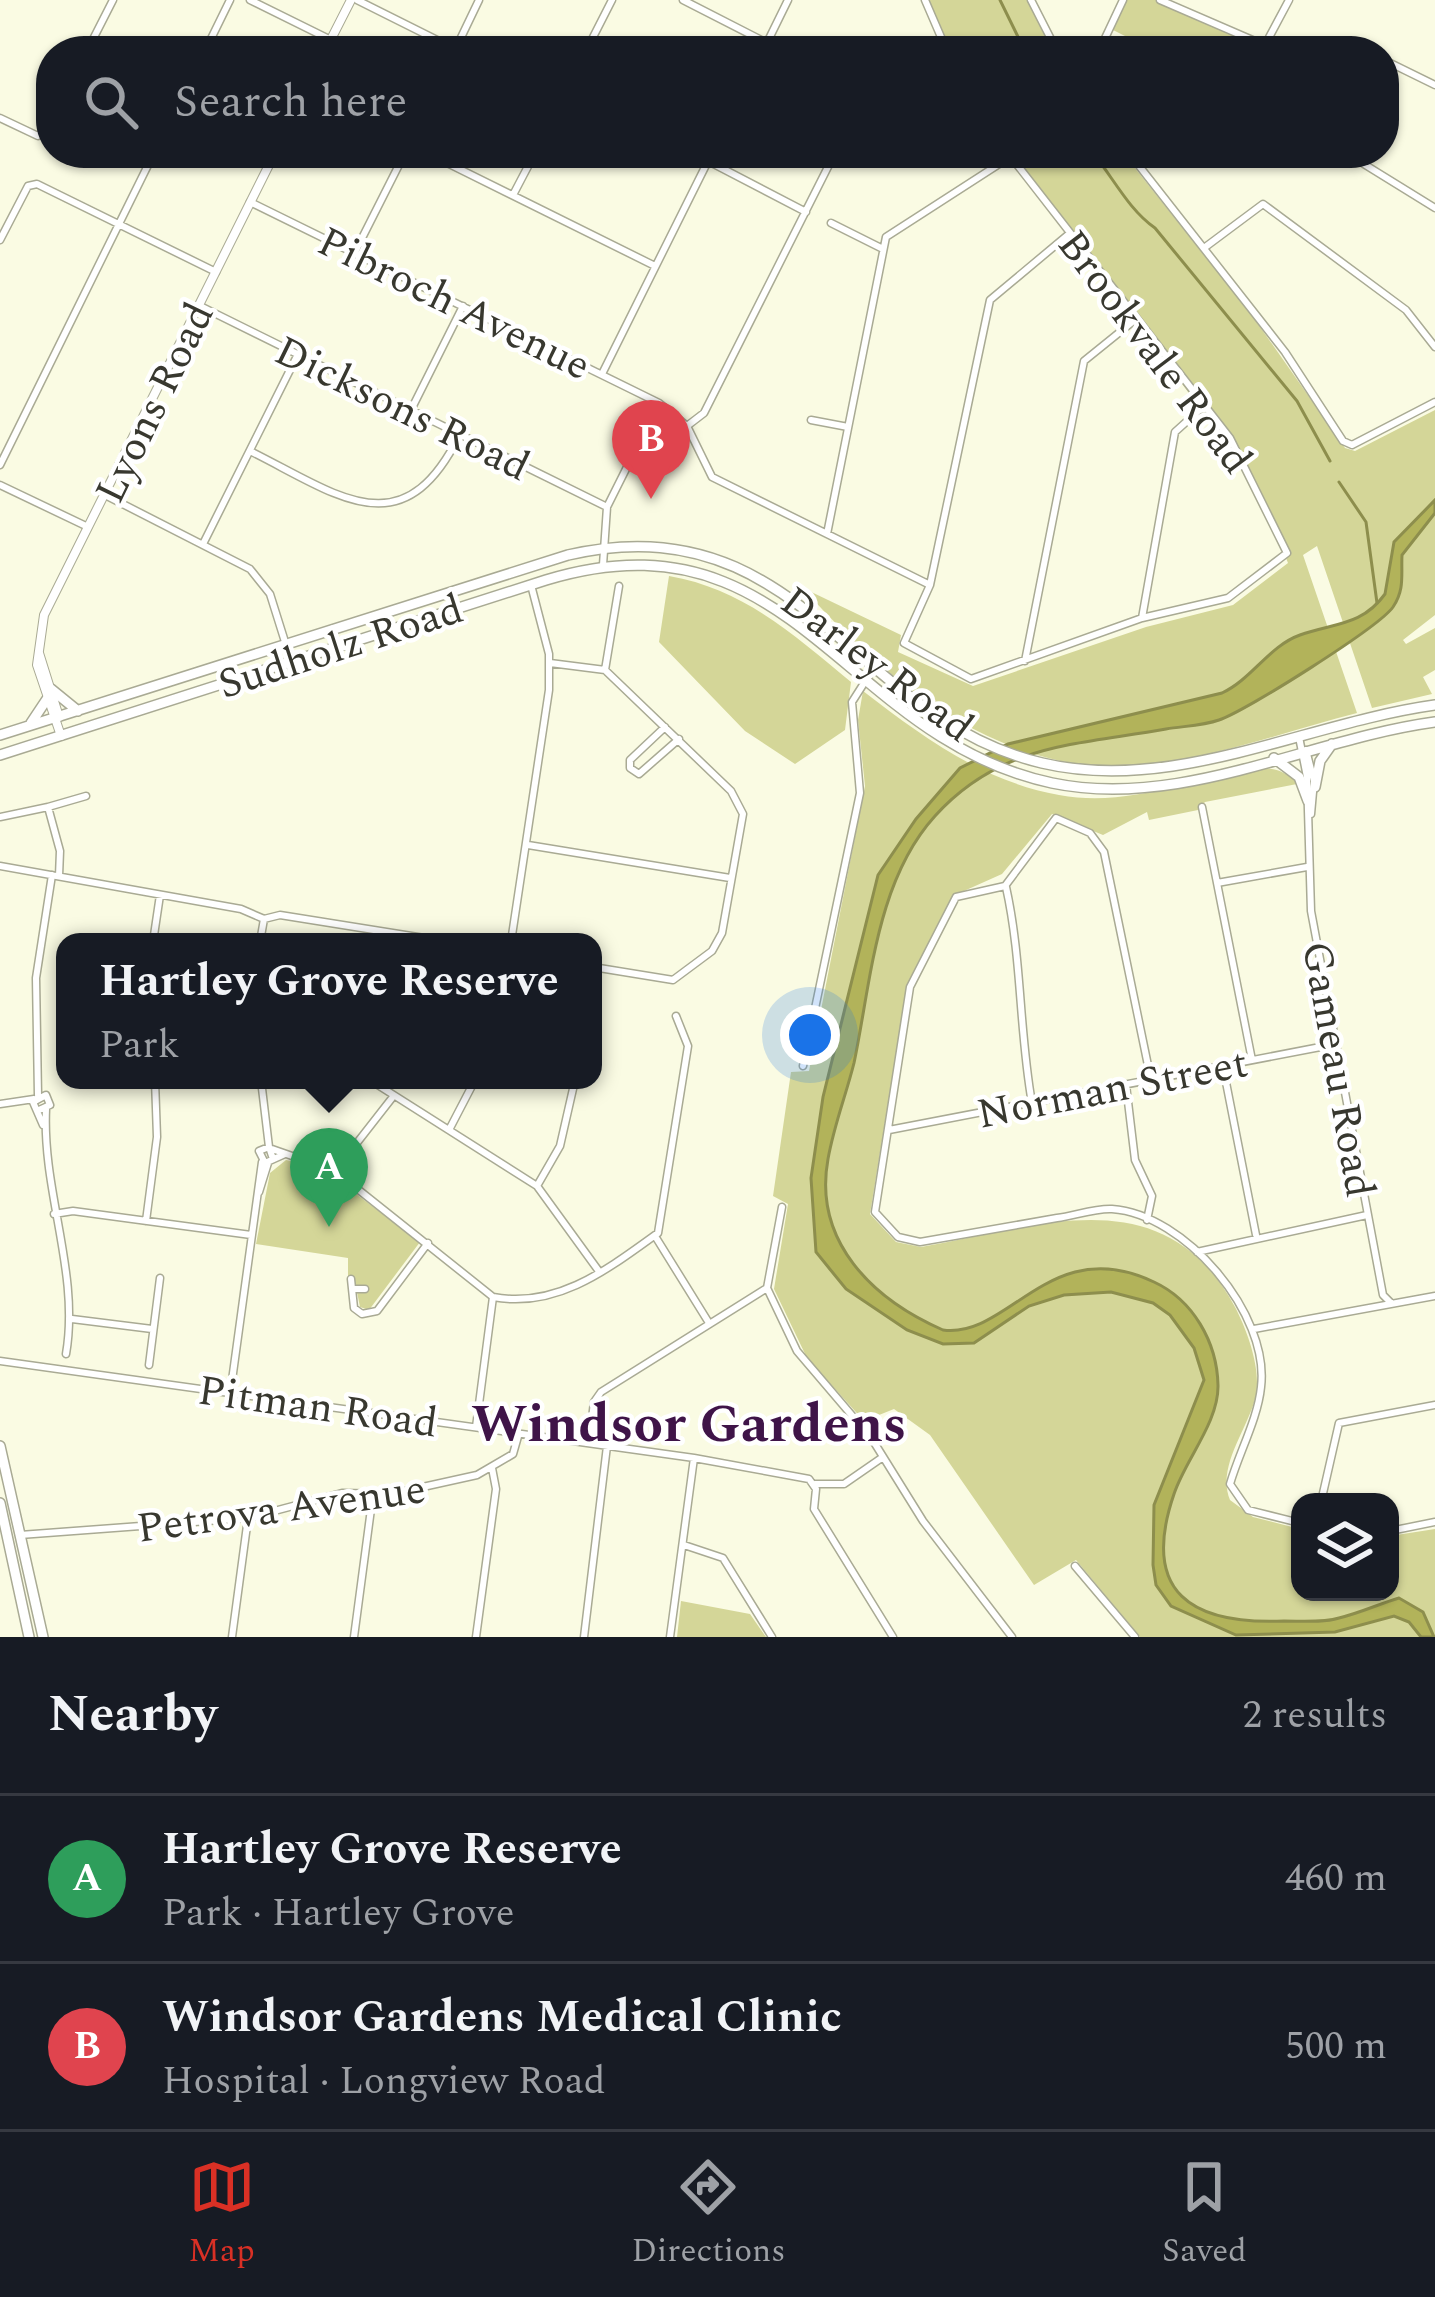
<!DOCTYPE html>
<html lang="en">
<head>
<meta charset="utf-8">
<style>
  :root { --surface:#171b24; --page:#20242c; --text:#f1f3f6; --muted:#9ea1a6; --line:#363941; --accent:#d93025 }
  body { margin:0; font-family:Spectral,serif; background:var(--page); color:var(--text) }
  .controls { position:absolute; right:36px; bottom:36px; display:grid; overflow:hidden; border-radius:24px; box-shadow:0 3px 9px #0004 }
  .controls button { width:108px; height:108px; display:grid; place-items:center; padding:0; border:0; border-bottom:3px solid var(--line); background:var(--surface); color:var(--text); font:60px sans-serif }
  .you { position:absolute; left:810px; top:1035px; width:42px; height:42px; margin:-30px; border:9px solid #fff; border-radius:50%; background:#1a73e8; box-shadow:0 0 0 18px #1a73e833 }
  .badge { display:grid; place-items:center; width:78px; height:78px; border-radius:50%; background:var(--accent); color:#fff; font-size:39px; font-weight:700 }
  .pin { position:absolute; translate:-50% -99px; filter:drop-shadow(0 3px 6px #0008) }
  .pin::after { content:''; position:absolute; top:63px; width:42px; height:36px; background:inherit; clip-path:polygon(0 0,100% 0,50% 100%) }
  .popup { position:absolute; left:56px; top:933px; width:546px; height:156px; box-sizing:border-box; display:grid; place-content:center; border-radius:24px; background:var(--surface); filter:drop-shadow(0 3px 9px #0005); font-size:39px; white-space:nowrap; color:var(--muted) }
  .popup b { font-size:45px; color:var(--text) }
  .popup::after { content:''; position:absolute; left:50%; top:100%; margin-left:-24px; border:24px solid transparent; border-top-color:var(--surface) }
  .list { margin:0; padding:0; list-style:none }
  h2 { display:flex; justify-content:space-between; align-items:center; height:156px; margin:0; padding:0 48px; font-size:51px }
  h2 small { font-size:39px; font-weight:400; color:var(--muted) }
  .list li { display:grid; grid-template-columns:78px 1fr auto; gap:36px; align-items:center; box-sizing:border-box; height:168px; padding:0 48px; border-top:3px solid var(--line) }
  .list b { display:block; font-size:45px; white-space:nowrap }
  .list p { margin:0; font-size:39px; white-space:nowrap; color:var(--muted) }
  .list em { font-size:39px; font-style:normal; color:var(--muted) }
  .icon { flex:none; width:66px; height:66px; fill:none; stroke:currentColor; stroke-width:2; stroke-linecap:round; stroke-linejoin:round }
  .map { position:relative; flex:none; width:1435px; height:1637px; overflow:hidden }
  .search { position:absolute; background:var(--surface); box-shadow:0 3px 9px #0004; left:36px; right:36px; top:36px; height:132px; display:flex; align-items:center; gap:30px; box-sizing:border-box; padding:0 42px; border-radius:48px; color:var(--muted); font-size:45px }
  .sheet { height:492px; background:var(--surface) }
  nav { display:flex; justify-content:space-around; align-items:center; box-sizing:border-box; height:168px; border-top:3px solid var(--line); background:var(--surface); font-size:33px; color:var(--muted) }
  nav a { display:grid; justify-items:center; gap:6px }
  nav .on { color:var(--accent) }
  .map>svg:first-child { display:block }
  .green { fill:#d4d698 }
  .water { fill:#b2b35a; stroke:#8d8e4d; stroke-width:3 }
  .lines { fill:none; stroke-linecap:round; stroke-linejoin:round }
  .stream { stroke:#8d8e4d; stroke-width:3 }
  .minor-casing { stroke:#a9aa94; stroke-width:9 }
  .tertiary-casing { stroke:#a9aa94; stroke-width:10 }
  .secondary-casing { stroke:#a9aa94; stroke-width:12 }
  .trunk-casing { stroke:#a9aa94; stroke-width:12 }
  .minor { stroke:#fff; stroke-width:6 }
  .tertiary { stroke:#fff; stroke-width:8 }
  .secondary { stroke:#fff; stroke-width:9 }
  .trunk { stroke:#fff; stroke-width:9 }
  .labels { text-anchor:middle; stroke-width:9; stroke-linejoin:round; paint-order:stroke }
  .street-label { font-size:42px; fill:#38382f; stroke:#fff }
  .district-label { font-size:54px; font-weight:bold; fill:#3f1448; stroke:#fff }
</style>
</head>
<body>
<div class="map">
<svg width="1435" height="1637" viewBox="0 0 1435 1637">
  <rect width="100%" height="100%" fill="#fafbe3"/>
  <path class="green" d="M925,0H1027L1052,51H950Z
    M1123,0H1160L1247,38L1241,51H1155L1109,28Z
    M1012,153H1123L1251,314L1345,448L1355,451L1435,410V615L1403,640L1406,644L1435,628V670L1423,677L1432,694L1372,708L1317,546L1303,555L1357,713C1292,730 1227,753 1160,764C1018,786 892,690 803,588L901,635L898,652L973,686L1146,627L1233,605L1288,563L1258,487Z
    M669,576C744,589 794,635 851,682L845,730L795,764L745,731L659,642Z
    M863,691C923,737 982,781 1059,795C1131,808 1191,777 1261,769C1275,767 1284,772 1295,780L1297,784L1205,802L1198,810L1149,820L1147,812L1103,835L1052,814L1002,874L955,895L907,987L870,1214L896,1242L921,1247C1038,1227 1164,1175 1235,1307C1247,1330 1261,1368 1256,1395C1249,1428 1216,1466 1230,1500L1253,1517L1300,1529V1592H1390V1536L1435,1529V1637H1140L1076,1560L1034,1585L930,1435L894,1409L864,1421L807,1358L774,1289L788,1204L773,1196L791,1072L809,1071L865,786L858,720Z
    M286,1160L320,1167L420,1242L369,1310L360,1307L357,1292L348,1290V1258L256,1244L270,1173Z
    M681,1601L750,1614L766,1637H677Z"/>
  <path class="water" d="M1435,500V513L1402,555C1401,575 1405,589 1393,607C1379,627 1246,711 1219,720C1202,726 1183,726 1166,729C1077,745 1001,743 935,816C876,881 871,982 854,1063C846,1095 834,1125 828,1159C813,1241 872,1299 943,1330C1009,1339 1050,1232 1154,1282C1193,1300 1217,1342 1218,1385C1219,1422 1185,1460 1174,1494C1140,1593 1192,1625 1284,1621C1302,1621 1322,1623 1339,1618C1360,1613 1379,1604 1399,1598L1423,1612L1434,1637H1421L1409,1622L1394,1616L1335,1632L1236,1635L1171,1606L1156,1585L1153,1565L1154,1505L1204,1380L1194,1348L1170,1315L1153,1303L1111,1292L1064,1295L1029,1306L974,1343L943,1344L907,1330L846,1289L816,1252L811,1178L823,1097L878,875L916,819L960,768L1008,744L1222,693C1252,679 1269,646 1300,635C1334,623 1362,626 1385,594L1394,542Z"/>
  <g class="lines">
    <path class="stream" d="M1000,0L1025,51
      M1093,153C1114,179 1129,210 1155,228L1297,401L1330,461
      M1339,482L1366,522L1377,603"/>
    <defs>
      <path id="minor" d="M250,0L331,40
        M357,0L455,49
        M683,0L767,43
        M925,0L947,51
        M1031,0L1057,51
        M1160,0L1278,51
        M1265,45L1289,0
        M456,48L479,0
        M87,51L113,0
        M205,51L230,0
        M586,51L612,0
        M763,51L788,0
        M927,51L943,43
        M1099,51L1123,0
        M1384,60L1435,85
        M0,118L38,136L51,125
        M427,153L655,266
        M1008,153L1230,438L1287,553L1228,598L1142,618L971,679L904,643L930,585L990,300L1069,234
        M1129,153L1285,352L1343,441L1352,445L1435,402
        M1346,153L1435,208
        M708,161L806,212
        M513,195L535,153
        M250,202L659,403L687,426L712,477L930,585
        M831,223L883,249
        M0,240L28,186L37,184L216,272
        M1204,248L1263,204L1406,310L1435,347
        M355,252L405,153
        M200,306L607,507
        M602,374L712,153
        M411,410L463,306
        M811,420L848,427
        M687,426L704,413L835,153
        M250,451C337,494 402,550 459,436
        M0,465L154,153
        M0,485L88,527
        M107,496L250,569L270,594L286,645
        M827,534L886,237L1010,157
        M203,544L298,354
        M603,565L607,507L659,403
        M1142,618L1175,432L1206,404
        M1025,661L1084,361L1136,319
        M550,663L605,670L731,791L743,814L722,933L712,951L673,980L593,967
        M605,670L619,586
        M665,727L630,760V768L639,774L679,739
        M1299,737L1307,777L1311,911L1383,1295L1391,1303
        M1306,750L1314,781L1311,814
        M48,807L86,796
        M1202,807L1252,1060
        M0,817L48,807L60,851L59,876
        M528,845L730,878
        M0,866L241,909L264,919L280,915L449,942
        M1217,883L1307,867
        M1006,887C1022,959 1019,1031 1032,1103
        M153,942L160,895
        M260,942L264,919
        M511,942L549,690V654L531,585
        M803,1066L860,793L852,702L873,669
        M1223,1067L1256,1235
        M261,1080L269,1147
        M370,1080L537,1186L598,1270
        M1151,1080L1104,852L1090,833L1056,818L1005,886L956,897L910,987L875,1212L898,1237L920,1242C965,1234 1011,1226 1057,1218C1074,1216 1095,1208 1112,1209C1185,1214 1270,1314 1261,1387C1258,1418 1239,1453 1230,1484L1248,1510L1300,1523
        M1126,1085L1135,1160L1152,1196L1147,1220
        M38,1095L36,978L52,875
        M0,1104L34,1099
        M46,1109C42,1192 80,1273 66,1354
        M39,1110L50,1105L46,1095L33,1102L43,1125
        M449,1130L475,1080
        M889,1130L1336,1044
        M272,1149L335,1171L493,1297
        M273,1159L269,1147L259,1151L265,1163L285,1154
        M335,1171L392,1098
        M537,1186L560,1146L575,1080
        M259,1192L268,1163
        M54,1214L73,1211L251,1235
        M146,1221L157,1137L155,1080
        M655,1236L709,1323
        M1197,1252L1367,1215
        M351,1279L354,1308L362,1314L377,1311L428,1243
        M767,1288L797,1351L872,1439L923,1521L1012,1637
        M352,1289H365
        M493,1297C557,1309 608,1269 658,1233L688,1046L676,1016
        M72,1319L152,1329
        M1254,1329L1435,1296
        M0,1361L694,1458L809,1479L816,1489L814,1509L893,1637
        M149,1365L160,1278
        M230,1395L262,1162
        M476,1427L493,1297
        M589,1443L594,1402L601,1392L767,1288L782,1207
        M815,1484H844L883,1457
        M1321,1502L1339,1423L1435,1405
        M1390,1531L1435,1522
        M20,1535L248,1518L342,1493L391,1494L477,1475L513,1454L519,1433
        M684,1545L723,1558L772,1637
        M1075,1566L1135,1637
        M232,1637L248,1518
        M354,1637L373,1494
        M476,1637L496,1489L492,1468
        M584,1637L607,1446
        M670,1637L694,1458"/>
      <path id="tertiary" d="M325,51L351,0
        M39,653L59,717
        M61,736L37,665L44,615L275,153"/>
      <path id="secondary" d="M51,689L78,711
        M31,723L47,699
        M0,735L568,555C800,501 851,718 1042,763C1174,794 1305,723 1435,705
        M0,755L546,580C794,505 841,738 1052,783C1181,810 1309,739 1435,722
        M1274,758L1299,777L1308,801
        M1315,787L1320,761L1332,744"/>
      <path id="trunk" d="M0,1446L43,1637
        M0,1503L29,1637"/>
    </defs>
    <use href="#minor" class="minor-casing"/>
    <use href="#tertiary" class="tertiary-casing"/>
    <use href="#secondary" class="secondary-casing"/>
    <use href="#trunk" class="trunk-casing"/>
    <use href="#minor" class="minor"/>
    <use href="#tertiary" class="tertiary"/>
    <use href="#secondary" class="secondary"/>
    <use href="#trunk" class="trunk"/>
  </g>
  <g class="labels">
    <g class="street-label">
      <text transform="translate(455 302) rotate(26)" y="15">Pibroch Avenue</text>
      <text transform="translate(1156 351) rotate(53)" y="15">Brookvale Road</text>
      <text transform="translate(153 402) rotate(-64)" y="15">Lyons Road</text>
      <text transform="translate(403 407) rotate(26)" y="15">Dicksons Road</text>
      <text transform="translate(340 645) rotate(-18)" y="15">Sudholz Road</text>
      <text transform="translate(878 663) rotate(37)" y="15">Darley Road</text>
      <text transform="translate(1340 1069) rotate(80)" y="15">Gameau Road</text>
      <text transform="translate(1112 1087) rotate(-11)" y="15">Norman Street</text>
      <text transform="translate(318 1405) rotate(8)" y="15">Pitman Road</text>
      <text transform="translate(281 1507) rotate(-8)" y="15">Petrova Avenue</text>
    </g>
    <g class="district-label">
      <text x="689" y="1441">Windsor Gardens</text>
    </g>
  </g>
</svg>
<div class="controls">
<button><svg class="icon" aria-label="layers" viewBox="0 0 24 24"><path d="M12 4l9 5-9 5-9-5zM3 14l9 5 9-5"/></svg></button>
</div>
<div class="you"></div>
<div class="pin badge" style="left:329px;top:1227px;background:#2e9e5b">A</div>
<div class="popup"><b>Hartley Grove Reserve</b>Park</div>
<div class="pin badge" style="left:651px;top:499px;background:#e0444e">B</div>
<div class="search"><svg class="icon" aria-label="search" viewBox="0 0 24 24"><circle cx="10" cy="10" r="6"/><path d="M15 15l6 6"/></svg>Search here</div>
</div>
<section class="sheet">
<h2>Nearby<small>2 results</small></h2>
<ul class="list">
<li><span class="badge" style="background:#2e9e5b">A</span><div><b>Hartley Grove Reserve</b><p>Park · Hartley Grove</p></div><em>460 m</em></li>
<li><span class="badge" style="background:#e0444e">B</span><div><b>Windsor Gardens Medical Clinic</b><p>Hospital · Longview Road</p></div><em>500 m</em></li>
</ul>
</section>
<nav>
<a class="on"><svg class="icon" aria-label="map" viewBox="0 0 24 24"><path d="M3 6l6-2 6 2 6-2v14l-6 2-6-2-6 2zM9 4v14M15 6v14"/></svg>Map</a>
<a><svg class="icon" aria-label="directions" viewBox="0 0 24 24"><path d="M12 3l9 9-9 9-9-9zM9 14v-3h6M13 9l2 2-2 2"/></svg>Directions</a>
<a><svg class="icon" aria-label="saved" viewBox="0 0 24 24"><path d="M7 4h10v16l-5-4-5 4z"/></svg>Saved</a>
</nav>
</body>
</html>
